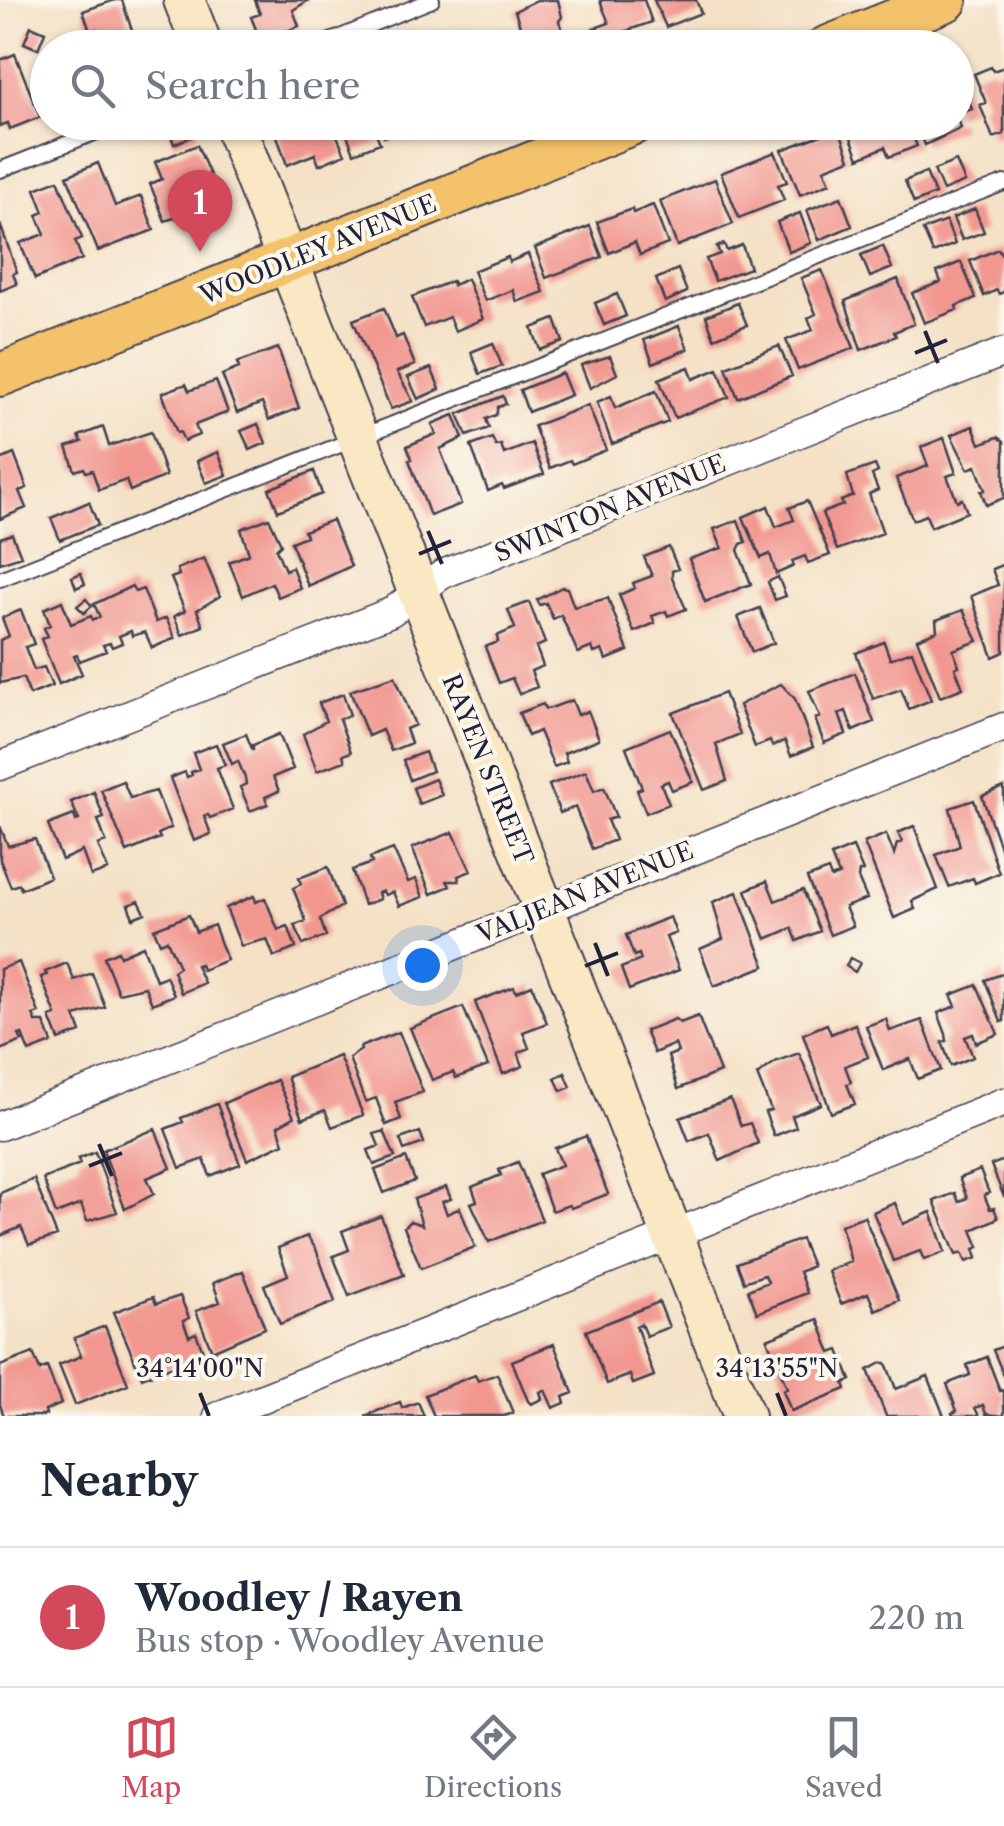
<!DOCTYPE html>
<html lang="en">
<head>
<meta charset="utf-8">
<style>
  :root { --surface:#fff; --page:#f2f2f3; --text:#1f2937; --muted:#747a83; --line:#e0e1e3; --accent:#d1495b }
  body { margin:0; font-family:"Libre Caslon Text",serif; background:var(--page); color:var(--text) }
  .you { position:absolute; left:422px; top:965px; width:35px; height:35px; margin:-25px; border:8px solid #fff; border-radius:50%; background:#1a73e8; box-shadow:0 0 0 15px #1a73e833 }
  .badge { display:grid; place-items:center; width:65px; height:65px; border-radius:50%; background:var(--accent); color:#fff; font-size:32px; font-weight:700 }
  .pin { position:absolute; translate:-50% -82px; filter:drop-shadow(0 2px 5px #0008) }
  .pin::after { content:''; position:absolute; top:52px; width:35px; height:30px; background:inherit; clip-path:polygon(0 0,100% 0,50% 100%) }
  .list { margin:0; padding:0; list-style:none }
  h2 { display:flex; justify-content:space-between; align-items:center; height:130px; margin:0; padding:0 40px; font-size:42px }
  h2 small { font-size:32px; font-weight:400; color:var(--muted) }
  .list li { display:grid; grid-template-columns:65px 1fr auto; gap:30px; align-items:center; box-sizing:border-box; height:140px; padding:0 40px; border-top:2px solid var(--line) }
  .list b { display:block; font-size:38px; white-space:nowrap }
  .list p { margin:0; font-size:32px; white-space:nowrap; color:var(--muted) }
  .list em { font-size:32px; font-style:normal; color:var(--muted) }
  .icon { flex:none; width:55px; height:55px; fill:none; stroke:currentColor; stroke-width:2; stroke-linecap:round; stroke-linejoin:round }
  .map { position:relative; flex:none; width:1004px; height:1416px; overflow:hidden }
  .search { position:absolute; background:var(--surface); box-shadow:0 2px 8px #0004; left:30px; right:30px; top:30px; height:110px; display:flex; align-items:center; gap:25px; box-sizing:border-box; padding:0 35px; border-radius:55px; color:var(--muted); font-size:38px }
  .sheet { height:270px; background:var(--surface) }
  nav { display:flex; justify-content:space-around; align-items:center; box-sizing:border-box; height:140px; border-top:2px solid var(--line); background:var(--surface); font-size:28px; color:var(--muted) }
  nav a { display:grid; justify-items:center; gap:5px }
  nav .on { color:var(--accent) }
  .map>svg:first-child { display:block }
  .building { fill:#f19790 }
  .lines { fill:none; stroke-linecap:round; stroke-linejoin:round }
  .lane-casing { stroke:#423f50; stroke-width:18 }
  .street-casing { stroke:#423f50; stroke-width:31 }
  .secondary-casing { stroke:#423f50; stroke-width:44 }
  .primary-casing { stroke:#423f50; stroke-width:46 }
  .lane { stroke:#fff; stroke-width:14 }
  .street { stroke:#fff; stroke-width:28 }
  .secondary { stroke:#fae7c3; stroke-width:40 }
  .primary { stroke:#f3c26a; stroke-width:42 }
  .ticks { fill:none; stroke:#22223b; stroke-width:4 }
  .labels { text-anchor:middle; stroke-width:8; stroke-linejoin:round; paint-order:stroke }
  .street-label { font-size:25px; fill:#22223b; stroke:#fbf7ec }
  .ticks-label { font-size:25px; text-anchor:middle; fill:#22223b; stroke:#fbf7ec; stroke-width:8; stroke-linejoin:round; paint-order:stroke }
</style>
</head>
<body>
<div class="map">
<svg width="1004" height="1416" viewBox="0 0 1004 1416">
  <rect width="100%" height="100%" fill="#fbf7ec"/>
  <filter id="ink" filterUnits="userSpaceOnUse"><feTurbulence type="fractalNoise" baseFrequency=".01" numOctaves="2"/><feDisplacementMap in="SourceGraphic" scale="20" xChannelSelector="R" yChannelSelector="G"/><feConvolveMatrix kernelMatrix="1 2 1 2 8 2 1 2 1" color-interpolation-filters="sRGB"/></filter>
  <filter id="wash" filterUnits="userSpaceOnUse"><feTurbulence type="fractalNoise" baseFrequency=".0048" numOctaves="4" result="noise"/><feDisplacementMap in="SourceGraphic" scale="40" xChannelSelector="R" yChannelSelector="G"/><feGaussianBlur stdDeviation="2.25" result="paint"/><feColorMatrix in="noise" values="0 0 0 0 0 0 0 0 0 0 0 0 0 0 0 0 0 1.4 0 .05"/><feComposite in="paint" operator="in"/></filter>
  <g filter="url(#wash)">
    <rect width="100%" height="100%" fill="#f4e1c6"/>
    <g id="blocks">
      <path class="building" d="M115,0H122L136,43L130,48H88L85,42L98,37L96,29L90,31L83,11Z
        M255,0H309L293,10L299,26L261,42L251,17L260,14Z
        M537,0H558L562,17L559,21L566,40L584,33L590,48H527L515,11Z
        M603,0H644L652,22L623,32L628,45L599,48L592,29L609,23L600,1Z
        M654,0H696L701,13L666,27Z
        M31,26L45,32L38,49L24,43Z
        M473,29L477,37L505,29L515,48H455L451,38Z
        M15,54L40,117L10,129L8,123L0,126V60Z
        M991,67L993,71L1004,67V134L993,138L980,105L986,103L974,74Z
        M961,79L972,109L956,115V81Z
        M166,122H194L198,134L174,144Z
        M272,122H331L345,154L319,165L315,154L287,165Z
        M342,122H390L395,133L384,137L381,129L375,131L380,143L354,153Z
        M857,122H907L917,146L889,157L885,147L859,158L847,127Z
        M916,122H959L961,128L925,145Z
        M839,128L850,159L824,169L830,183L800,195L782,150Z
        M197,145L222,203L183,218L182,215L165,221L150,184L162,179L155,162Z
        M775,152L787,182L778,185L784,200L739,218L721,173Z
        M956,161L965,182L943,191L934,170Z
        M98,163L115,206L141,196L154,230L98,251L67,176Z
        M926,172L935,194L914,203L905,181Z
        M715,179L733,224L677,246L660,201Z
        M58,180L82,238L75,241L82,259L35,279L20,243L45,234L37,215L44,212L35,189Z
        M841,197L852,226L819,240L807,210Z
        M653,205L668,244L640,255L635,242L609,253L597,222L632,209L633,213Z
        M975,209L984,232L962,240L953,218Z
        M800,213L811,243L789,252L777,222Z
        M946,221L955,244L933,253L923,230Z
        M0,224L17,272L13,274L17,284L0,291Z
        M590,226L602,257L546,278L535,248Z
        M724,244L727,251L742,245L750,268L715,281L706,259L720,254L717,247Z
        M883,246L892,268L870,277L861,255Z
        M998,249L1004,258V292L999,294L997,290L984,296L970,261Z
        M528,254L544,292L517,302L513,290L485,301L473,271L508,257L509,262Z
        M961,262L976,298L956,306L957,310L924,323L912,293L941,282L937,272Z
        M678,269L687,292L665,302L656,279Z
        M822,270L854,348L798,370L786,340L813,330L808,318L816,314L801,278Z
        M467,279L483,319L455,331L449,317L424,327L412,297L452,281L453,285Z
        M898,279L914,324L894,332L896,336L861,350L845,301Z
        M617,294L626,316L604,325L595,303Z
        M738,303L747,325L714,338L706,316Z
        M384,308L396,338L403,335L415,365L397,372L413,401L391,409L353,320Z
        M555,319L563,342L540,350L532,328Z
        M679,326L688,349L653,363L644,340Z
        M493,343L502,366L480,374L471,352Z
        M779,346L792,376L738,398L726,367Z
        M278,348L299,408L269,420L262,403L237,413L222,375L239,368L237,363Z
        M610,356L617,374L590,388L581,365Z
        M689,367L693,379L718,369L729,397L675,418L659,379Z
        M431,368L440,389L418,399L408,377Z
        M562,373L571,395L528,412L520,390Z
        M216,381L228,412L195,425L199,435L184,441L180,432L177,433L162,393L186,384L189,391Z
        M656,391L668,422L612,444L597,402L611,396L615,408Z
        M503,396L506,404L498,407L496,415L486,419L489,428L467,436L458,414Z
        M588,405L606,450L572,464L570,460L550,468L534,426Z
        M454,415L463,438L440,449L461,504L430,516L409,460L412,459L407,446L436,434L432,424Z
        M258,424L266,443L250,450L241,431Z
        M973,426L980,444L998,437L1004,441V498L986,505L981,491L985,490L976,466L968,469L951,435Z
        M103,427L109,446L151,432L166,476L130,491L126,480L99,490L92,470L86,472L84,468L75,471L67,447L82,442L79,436Z
        M492,438L496,446L501,445L504,454L532,443L544,474L504,489L502,485L488,491L471,446Z
        M944,438L956,473L947,476L957,501L962,499L967,512L931,527L926,515L913,520L896,478L928,466L921,447Z
        M218,452L227,475L206,483L197,461Z
        M14,454L27,488L19,491L26,508L0,519V460Z
        M875,465L878,472L872,475L878,490L869,494L883,533L837,550L822,513L843,505L841,501L853,496L847,475Z
        M314,471L322,494L278,511L269,489Z
        M807,501L830,555L808,563L805,556L792,561L794,566L776,574L770,554L761,558L743,517L768,506L776,527L794,520L789,508Z
        M89,502L98,525L60,540L51,518Z
        M269,518L281,544L276,549L285,570L292,567L300,588L278,597L272,583L243,596L229,562L249,554L241,529Z
        M332,520L351,566L308,586L291,542L306,536L304,531Z
        M738,520L746,542L741,544L738,550L751,584L705,602L689,559L722,548L714,529Z
        M12,534L21,556L0,563V538Z
        M669,547L678,569L672,571V578L686,609L668,616L666,611L652,616L655,623L634,632L619,595L635,588L633,583L652,576L644,557Z
        M204,558L220,596L197,610L203,626L182,635L174,616L185,611L171,578L179,575L177,569Z
        M1004,564V652L993,657L971,596L998,585L992,569Z
        M81,573L85,584L76,588L72,577Z
        M778,577L786,596L775,600L768,582Z
        M132,586L135,592L143,589L156,622L166,618L175,638L152,648L145,632L132,636L131,631L119,636L122,643L112,647L110,643L103,645L106,651L80,661L77,655L74,656L82,674L59,684L41,639L48,636L44,628L50,625L44,609L62,601L71,624L91,616L93,620L100,617L94,604Z
        M562,587L567,588L574,607L608,598L628,651L606,660L602,650L594,653L592,647L578,653L561,615L553,619L546,603L540,605L537,600Z
        M86,599L92,606L84,613L77,606Z
        M529,602L545,643L536,647L543,666L531,671L537,687L519,694L512,678L499,683L485,647L498,642L497,636L515,628L508,610Z
        M760,608L774,643L752,652L738,617Z
        M21,610L34,644L25,647L34,670L44,667L52,686L30,695L23,678L0,683V640L9,636L2,618Z
        M963,610L978,641L953,650L959,666L955,668L963,688L940,697L917,639L937,631L936,620Z
        M884,642L890,659L912,651L931,700L909,709L901,689L873,699L856,653Z
        M855,673L874,722L853,731L846,711L839,714L846,734L824,743L815,719L820,717L809,691Z
        M395,676L415,725L406,729L411,743L391,751L382,730L368,736L350,691Z
        M781,684L795,699L813,747L791,756L785,741L772,746L770,741L755,747L739,705Z
        M724,693L740,734L716,744L727,781L704,790L673,713Z
        M343,694L350,715L339,719L351,752L343,755L345,761L317,771L303,734L326,721L319,703Z
        M572,700L578,715L588,711L599,739L564,753L567,762L554,767L539,731L528,736L519,713L543,704L545,709L551,708Z
        M670,729L693,782L672,790L668,781L661,784L669,804L646,813L637,790L642,788L626,747Z
        M246,734L253,751V745L279,734L293,769L273,777L279,791L265,797L268,804L250,811L240,787L246,784L245,778L238,761L232,764L223,743Z
        M216,744L225,765L217,768L233,809L210,818L208,815L204,816L211,834L194,841L170,778L185,772L187,777L192,775L191,772L199,769L193,753Z
        M425,752L432,771L410,780L403,760Z
        M586,771L594,791L604,787L616,817L607,820L615,840L592,849L575,807L560,813L549,785Z
        M435,779L442,795L419,804L413,788Z
        M123,781L130,798L156,791L171,828L158,834L160,838L127,852L101,790Z
        M1004,787V859L982,796Z
        M94,792L104,818L98,820L106,842L98,845L108,870L91,876L82,851L62,860L48,825L74,815L76,821L79,820L71,802Z
        M974,800L999,873L975,883L973,878L949,887L936,855L960,846L950,808Z
        M0,826L8,846L35,839L50,877L21,889L19,884L11,887L0,860Z
        M914,826L938,889L912,901L915,909L894,918L864,843L886,834L894,854L897,844L902,842L898,833Z
        M453,832L471,871L458,876L459,881H447L450,886L431,894L412,848Z
        M853,847L863,871L859,872L858,878L867,899L845,907L853,926L830,935L807,878L828,870L831,878L839,875L831,856Z
        M393,849L408,882L416,879L423,897L399,906L393,892L385,895L383,891L378,893L380,899L364,905L352,870L372,863L370,858Z
        M328,867L342,906L320,919L326,936L303,945L295,925L306,921L293,888L301,884L299,878Z
        M767,881L775,901L803,890L820,931L797,941L792,928L766,939L746,890Z
        M737,892L765,966L714,986L700,949L723,939L713,902Z
        M254,896L256,902L265,898L278,930L288,926L296,948L274,957L267,939L241,946L226,908Z
        M139,901L145,913L133,918L128,905Z
        M189,915L196,932L214,925L227,960L202,970L200,964L196,965L204,983L181,993L173,971L179,967L167,940L160,943L154,929Z
        M670,917L676,933L666,937L679,970L629,990L621,968L641,960L639,954L634,956L626,935Z
        M143,946L156,980L166,976L174,995L152,1004L145,987L118,993L104,957L118,951L120,956Z
        M850,958L860,963L855,972L846,966Z
        M19,962L39,1013L33,1015L36,1022H44L52,1043L29,1052L22,1034L19,1035L22,1041L0,1050V969Z
        M67,963L74,980L92,973L105,1007L75,1016L81,1032L59,1040L50,1017L56,1015L41,977L47,975L45,972Z
        M1004,973V1021L1001,1022L985,980Z
        M532,985L547,1023L523,1032L529,1048L518,1053L523,1066L503,1074L475,1002L514,987L516,992Z
        M977,985L998,1034L976,1043L973,1034L965,1037L973,1057L951,1066L942,1042L947,1041L946,1034L938,1013L956,1006L951,995Z
        M463,1007L488,1066L456,1078L453,1072L432,1080L410,1028Z
        M698,1016L720,1072L678,1089L668,1056L678,1052L675,1044L654,1053L645,1031L675,1019L680,1023Z
        M886,1019L890,1031L922,1020L941,1070L918,1079L910,1059L883,1070L866,1026Z
        M827,1024L831,1034L855,1024L868,1057L845,1066L851,1082L847,1084L855,1104L831,1113L803,1034Z
        M399,1032L423,1092L395,1102L401,1119L386,1125L376,1098L365,1102L349,1058L361,1050L360,1047Z
        M799,1053L821,1104L792,1116L796,1127L774,1136L765,1112L771,1110L757,1075L777,1061Z
        M339,1056L363,1115L332,1127L325,1110L302,1119L287,1077Z
        M565,1073L571,1087L561,1091L555,1078Z
        M277,1080L294,1117L278,1126L284,1143L247,1160L224,1103Z
        M730,1099L741,1126L750,1123L758,1143L720,1161L709,1133L689,1141L680,1118Z
        M217,1104L240,1164L210,1176L204,1159L180,1168L165,1129L183,1122L181,1118Z
        M155,1129L171,1168L147,1178L154,1194L125,1209L103,1150Z
        M384,1131L395,1157L374,1165L368,1150L379,1146L374,1134Z
        M420,1132L424,1143L404,1150L400,1139Z
        M586,1136L608,1194L571,1208L569,1205L552,1211L538,1174L562,1165L555,1148Z
        M95,1152L117,1212L87,1221L81,1204L56,1214L43,1179L80,1164L78,1159Z
        M406,1158L415,1181L384,1193L375,1170Z
        M1004,1160V1197L991,1165Z
        M518,1162L542,1220L489,1242L471,1203L477,1201L472,1187L501,1175L499,1170Z
        M980,1170L989,1193L984,1195L990,1209L994,1208L998,1218L972,1230L979,1247L974,1249L977,1258L966,1262L962,1253L956,1255L934,1201L955,1193L959,1202L967,1198L959,1178Z
        M34,1179L57,1236L29,1245L21,1227L0,1236V1193Z
        M446,1187L451,1199L442,1202L447,1214L460,1208L475,1247L421,1268L404,1227L410,1221L422,1225L414,1199Z
        M895,1203L903,1224L931,1212L945,1252L924,1260L920,1251L893,1261L873,1212Z
        M381,1216L404,1275L349,1296L333,1256L349,1250L342,1231Z
        M864,1216L899,1300L875,1310L868,1293L841,1304L828,1271L851,1262L841,1225Z
        M307,1236L316,1249L335,1302L280,1324L264,1285L288,1275L278,1248Z
        M801,1239L812,1266L799,1272L807,1293L757,1313L748,1290L768,1282L766,1277L764,1275L744,1282L737,1263Z
        M243,1271L265,1328L212,1351L196,1311L220,1302L213,1283Z
        M180,1296L189,1318L183,1321L189,1336L196,1333L203,1351L196,1353L197,1357L142,1378L114,1312L153,1297L156,1304Z
        M659,1302L669,1327L646,1336L641,1324L636,1326L654,1376L633,1384L630,1375L607,1384L586,1331Z
        M818,1319L831,1353L839,1350L851,1380L844,1383L846,1389L791,1411L783,1390L787,1388L767,1339Z
        M105,1326L128,1384L75,1405L59,1365L81,1356L74,1338Z
        M554,1344L573,1393L563,1397L565,1403L553,1408L545,1390L540,1392L542,1399L531,1404L528,1401L512,1361Z
        M1004,1346V1376L993,1350Z
        M33,1353L40,1370L47,1367L61,1404L45,1411L46,1415L43,1416H4L0,1405V1366Z
        M987,1357L1000,1391L1004,1390V1416L986,1414L983,1405L975,1408L979,1416H953L952,1413L957,1411L947,1384L970,1375L967,1365Z
        M882,1363H886L896,1389L928,1376L944,1416H886L868,1370Z
        M497,1374L513,1413L504,1416H434L425,1395L475,1375L478,1381Z
        M400,1402L402,1408L418,1402L424,1416H365Z"/>
    </g>
  </g>
  <g filter="url(#ink)">
    <use href="#blocks" fill-opacity="0" stroke="#423f50" stroke-width="2.5"/>
    <g class="lines">
      <defs>
        <path id="lane" d="M313,48L432,0
          M0,170L122,122
          M0,579L1004,183"/>
        <path id="street" d="M0,766L391,612L443,574L1004,352
          M0,1126L1004,727
          M218,1416L1004,1102"/>
        <path id="secondary" d="M184,0L203,48
          M233,122L744,1416"/>
        <path id="primary" d="M826,48L946,0
          M0,375L636,122"/>
      </defs>
      <use href="#lane" class="lane-casing"/>
      <use href="#street" class="street-casing"/>
      <use href="#secondary" class="secondary-casing"/>
      <use href="#primary" class="primary-casing"/>
      <use href="#lane" class="lane"/>
      <use href="#street" class="street"/>
      <use href="#secondary" class="secondary"/>
      <use href="#primary" class="primary"/>
    </g>
  </g>
  <path class="ticks" d="M925,331L938,363M915,353L947,340M428,531L442,564M419,554L451,541M595,943L608,976M585,966L618,953M99,1144L112,1176M89,1166L122,1153M200,1393L209,1416M777,1393L786,1416"/>
  <g class="labels">
    <g class="street-label">
      <text transform="translate(318 249) rotate(-22)" y="9">WOODLEY AVENUE</text>
      <text transform="translate(610 508) rotate(-22)" y="9">SWINTON AVENUE</text>
      <text transform="translate(488 769) rotate(68)" y="9">RAYEN STREET</text>
      <text transform="translate(585 892) rotate(-22)" y="9">VALJEAN AVENUE</text>
    </g>
  </g>
  <g class="ticks-label">
    <text x="200" y="1377">34°14'00"N</text>
    <text x="777" y="1377">34°13'55"N</text>
  </g>
</svg>
<div class="you"></div>
<div class="pin badge" style="left:200px;top:252px">1</div>
<div class="search"><svg class="icon" aria-label="search" viewBox="0 0 24 24"><circle cx="10" cy="10" r="6"/><path d="M15 15l6 6"/></svg>Search here</div>
</div>
<section class="sheet">
<h2>Nearby<small></small></h2>
<ul class="list">
<li><span class="badge">1</span><div><b>Woodley / Rayen</b><p>Bus stop · Woodley Avenue</p></div><em>220 m</em></li>
</ul>
</section>
<nav>
<a class="on"><svg class="icon" aria-label="map" viewBox="0 0 24 24"><path d="M3 6l6-2 6 2 6-2v14l-6 2-6-2-6 2zM9 4v14M15 6v14"/></svg>Map</a>
<a><svg class="icon" aria-label="directions" viewBox="0 0 24 24"><path d="M12 3l9 9-9 9-9-9zM9 14v-3h6M13 9l2 2-2 2"/></svg>Directions</a>
<a><svg class="icon" aria-label="saved" viewBox="0 0 24 24"><path d="M7 4h10v16l-5-4-5 4z"/></svg>Saved</a>
</nav>
</body>
</html>
